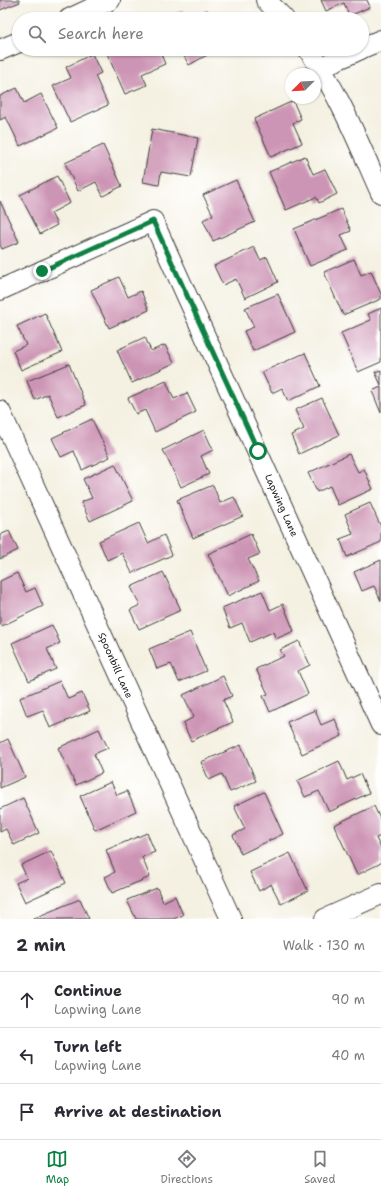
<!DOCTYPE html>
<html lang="en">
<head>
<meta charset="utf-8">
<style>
  :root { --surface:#fff; --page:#f7f7f7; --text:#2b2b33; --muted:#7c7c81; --line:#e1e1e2; --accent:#0b8043 }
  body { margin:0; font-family:"Shantell Sans",sans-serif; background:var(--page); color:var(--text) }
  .compass { position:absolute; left:285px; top:68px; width:36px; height:36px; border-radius:50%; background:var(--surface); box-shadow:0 1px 3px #0004; rotate:246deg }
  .stop { position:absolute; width:12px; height:12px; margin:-9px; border:3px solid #0b8043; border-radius:50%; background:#fff }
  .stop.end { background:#0b8043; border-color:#fff; box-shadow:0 1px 4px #0008 }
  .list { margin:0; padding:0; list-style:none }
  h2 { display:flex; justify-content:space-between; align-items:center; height:52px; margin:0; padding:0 16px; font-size:17px }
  h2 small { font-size:13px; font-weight:400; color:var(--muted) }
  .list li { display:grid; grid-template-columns:26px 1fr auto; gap:12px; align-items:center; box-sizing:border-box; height:56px; padding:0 16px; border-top:1px solid var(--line) }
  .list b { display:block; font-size:15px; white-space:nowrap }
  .list p { margin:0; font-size:13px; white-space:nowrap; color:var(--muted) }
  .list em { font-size:13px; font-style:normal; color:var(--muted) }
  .icon { flex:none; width:22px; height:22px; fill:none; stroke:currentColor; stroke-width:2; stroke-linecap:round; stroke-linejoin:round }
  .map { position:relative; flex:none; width:381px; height:919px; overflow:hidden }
  .search { position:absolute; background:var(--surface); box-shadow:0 1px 3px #0004; left:12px; right:12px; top:12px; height:44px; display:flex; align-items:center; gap:10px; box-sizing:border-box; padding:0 14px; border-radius:22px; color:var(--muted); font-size:15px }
  .sheet { height:220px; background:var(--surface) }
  nav { display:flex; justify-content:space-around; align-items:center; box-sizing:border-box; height:56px; border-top:1px solid var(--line); background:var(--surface); font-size:11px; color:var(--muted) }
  nav a { display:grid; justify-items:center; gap:2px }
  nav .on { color:var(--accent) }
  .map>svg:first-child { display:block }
  .building { fill:#cd95b5 }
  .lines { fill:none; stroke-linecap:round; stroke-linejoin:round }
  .street-casing { stroke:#3c3c3a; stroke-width:22 }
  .street { stroke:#fff; stroke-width:20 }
  .route { stroke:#0b8043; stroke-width:5 }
  .labels { text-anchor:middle; stroke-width:3; stroke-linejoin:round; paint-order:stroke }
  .street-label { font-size:10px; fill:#1c1c1c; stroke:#fff }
</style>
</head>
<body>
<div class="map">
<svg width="381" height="919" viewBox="0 0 381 919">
  <rect width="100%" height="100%" fill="#fff"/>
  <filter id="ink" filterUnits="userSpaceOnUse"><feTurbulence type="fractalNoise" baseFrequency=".025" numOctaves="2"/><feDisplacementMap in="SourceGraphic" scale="8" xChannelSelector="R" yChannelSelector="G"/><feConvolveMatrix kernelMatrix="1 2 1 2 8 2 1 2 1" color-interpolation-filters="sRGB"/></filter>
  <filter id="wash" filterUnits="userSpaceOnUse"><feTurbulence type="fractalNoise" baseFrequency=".012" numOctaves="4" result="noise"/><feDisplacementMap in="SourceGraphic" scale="16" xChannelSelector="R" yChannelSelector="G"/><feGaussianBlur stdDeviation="0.9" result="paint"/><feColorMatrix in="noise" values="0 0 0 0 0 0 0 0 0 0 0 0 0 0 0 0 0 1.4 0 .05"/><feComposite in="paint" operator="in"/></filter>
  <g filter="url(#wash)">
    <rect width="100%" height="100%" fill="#f4f1e2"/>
    <g id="blocks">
      <path class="building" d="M0,0H19L20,2L0,10Z
        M321,0H367L370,7L349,16L344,3L326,11Z
        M182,10L188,19H166Z
        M207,10L212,19H192Z
        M105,49H128L129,52L136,49H159L165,64L142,74L147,85L125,94Z
        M180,49H218L189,65Z
        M92,54L101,73L95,76L108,105L70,122L53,86L71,78L66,67Z
        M17,88L24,103L41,94L58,128L20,146L6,117L0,120V96Z
        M293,101L301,119L293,123L302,143L271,157L254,119Z
        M152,129L198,138L191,177L161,172L159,185L143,182Z
        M103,145L122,186L103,196L96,182L78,191L65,163Z
        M305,156L313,174L325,169L337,194L319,203L316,197L286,210L269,172Z
        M57,176L70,203L51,213L57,225L40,234L20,195Z
        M236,180L255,222L213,241L203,220L213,215L203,195Z
        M0,201L19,242L2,249L0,245Z
        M341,209L351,231L341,235L348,250L310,266L294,229Z
        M254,247L260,260L267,257L278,282L245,298L236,279L223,285L214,266Z
        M354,259L361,275L371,271L381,294V299L343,315L324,272Z
        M119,277L128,297L141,291L149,310L109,328L91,290Z
        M278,294L295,332L253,351L244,331L254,327L245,308Z
        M381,308V362L358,372L341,333L371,320L368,314Z
        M45,313L62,352L21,370L13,351L26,345L17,326Z
        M145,337L151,351L165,345L174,363L132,383L117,350Z
        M305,353L320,386L288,401L282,388L272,393L262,372Z
        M69,364L86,405L58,417L48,394L35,400L27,381Z
        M381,370V385L375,372Z
        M166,381L174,399L187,393L196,412L155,432L145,410L136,414L128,398Z
        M381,387V413L372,391Z
        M322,398L339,435L299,454L291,435L304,429L295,410Z
        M92,419L110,457L82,470L74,451L61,457L52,438Z
        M204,430L213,450L201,456L209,474L181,487L163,450Z
        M349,454L358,472L364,469L373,489L338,505L330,486L317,492L308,473Z
        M115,464L133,501L90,521L81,502L92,498L83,479Z
        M213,485L220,503L234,497L243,516L193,538L177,500Z
        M370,503L381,527V542L347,557L340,539L353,534L345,514Z
        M139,523L148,543L164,535L172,555L132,573L122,553L107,560L99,541Z
        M9,531L18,550L0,559V535Z
        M251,534L260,554L248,559L259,581L228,596L208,554Z
        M381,560V601L374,586L362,591L354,572Z
        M163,572L181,610L139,629L130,610L140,605L131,587Z
        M17,573L26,592L35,588L43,606L2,626L0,623V581Z
        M262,591L270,610L283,604L294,631L276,639L273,632L250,642L242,623L230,628L222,608Z
        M52,625L60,643L47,649L56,669L29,681L12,643Z
        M190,632L206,671L179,682L171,664L157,669L149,649Z
        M299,641L310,665L298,671L308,694L270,712L263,696L268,694L256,669L284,656L280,650Z
        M223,676L232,696L223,700L233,722L191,741L183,723L194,717L183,695Z
        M60,681L68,699L82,693L90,711L50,728L43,710L27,716L20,698Z
        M315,710L321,725L335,719L342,736L302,754L287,722Z
        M99,729L108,748L94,754L102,773L76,785L58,748Z
        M8,739L25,777L0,788V743Z
        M241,745L256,781L230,792L222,774L209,780L201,762Z
        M339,761L347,780L360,774L369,793L329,812L319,791L305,797L297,781Z
        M111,782L117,795L127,791L136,811L95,830L80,796Z
        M264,792L283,834L241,854L233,835L245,829L234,806Z
        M23,798L39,833L14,845L6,829L0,832V809Z
        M374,806L381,821V836L376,838L381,849V863L357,875L334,825Z
        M147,833L155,852L142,857L150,877L112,893L105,877L115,872L106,850Z
        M51,851L66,883L25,902L16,883L27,878L21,865Z
        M290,853L308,891L281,904L271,884L259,891L250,872Z
        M157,888L163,902L175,896L183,915L173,919H136L127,900Z
        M80,899L89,919H32Z"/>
    </g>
  </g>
  <g filter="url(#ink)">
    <use href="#blocks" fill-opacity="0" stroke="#3c3c3a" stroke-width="1"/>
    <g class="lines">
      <defs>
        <path id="street" d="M266,0L284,19
          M69,19L110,0
          M362,48L381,40
          M308,49C339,93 359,144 381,193
          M0,50L19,42
          M321,67L361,49
          M0,290L153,221L381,725
          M0,411L231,919
          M325,919L381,894"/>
      </defs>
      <use href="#street" class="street-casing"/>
      <use href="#street" class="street"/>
    </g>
  </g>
  <g class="lines" filter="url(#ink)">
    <path class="route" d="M42,271L153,221L258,451"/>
  </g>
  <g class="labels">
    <g class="street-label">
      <text transform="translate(282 505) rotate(66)" y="4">Lapwing Lane</text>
      <text transform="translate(116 665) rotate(66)" y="4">Spoonbill Lane</text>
    </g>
  </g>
</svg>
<svg class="compass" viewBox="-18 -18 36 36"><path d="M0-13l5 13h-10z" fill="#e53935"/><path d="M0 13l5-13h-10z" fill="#7c7c81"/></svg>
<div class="stop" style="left:258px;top:451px"></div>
<div class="stop end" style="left:42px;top:271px"></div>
<div class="search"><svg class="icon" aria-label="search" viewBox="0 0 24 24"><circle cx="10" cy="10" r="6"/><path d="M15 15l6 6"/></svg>Search here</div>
</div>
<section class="sheet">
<h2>2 min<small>Walk · 130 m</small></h2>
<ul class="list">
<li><svg class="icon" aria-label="ahead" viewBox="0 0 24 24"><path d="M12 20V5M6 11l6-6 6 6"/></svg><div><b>Continue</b><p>Lapwing Lane</p></div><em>90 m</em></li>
<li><svg class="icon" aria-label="left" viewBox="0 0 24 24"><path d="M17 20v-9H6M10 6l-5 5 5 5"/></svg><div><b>Turn left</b><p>Lapwing Lane</p></div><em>40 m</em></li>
<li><svg class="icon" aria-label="arrive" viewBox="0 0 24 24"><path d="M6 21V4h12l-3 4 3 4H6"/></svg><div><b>Arrive at destination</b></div></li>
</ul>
</section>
<nav>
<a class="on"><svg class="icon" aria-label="map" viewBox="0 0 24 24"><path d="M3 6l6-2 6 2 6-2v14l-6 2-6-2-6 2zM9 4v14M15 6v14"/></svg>Map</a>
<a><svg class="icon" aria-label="directions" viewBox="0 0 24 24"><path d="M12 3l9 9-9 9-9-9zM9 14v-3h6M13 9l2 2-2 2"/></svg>Directions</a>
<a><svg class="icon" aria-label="saved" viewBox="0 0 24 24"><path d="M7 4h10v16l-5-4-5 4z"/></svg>Saved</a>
</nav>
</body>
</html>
